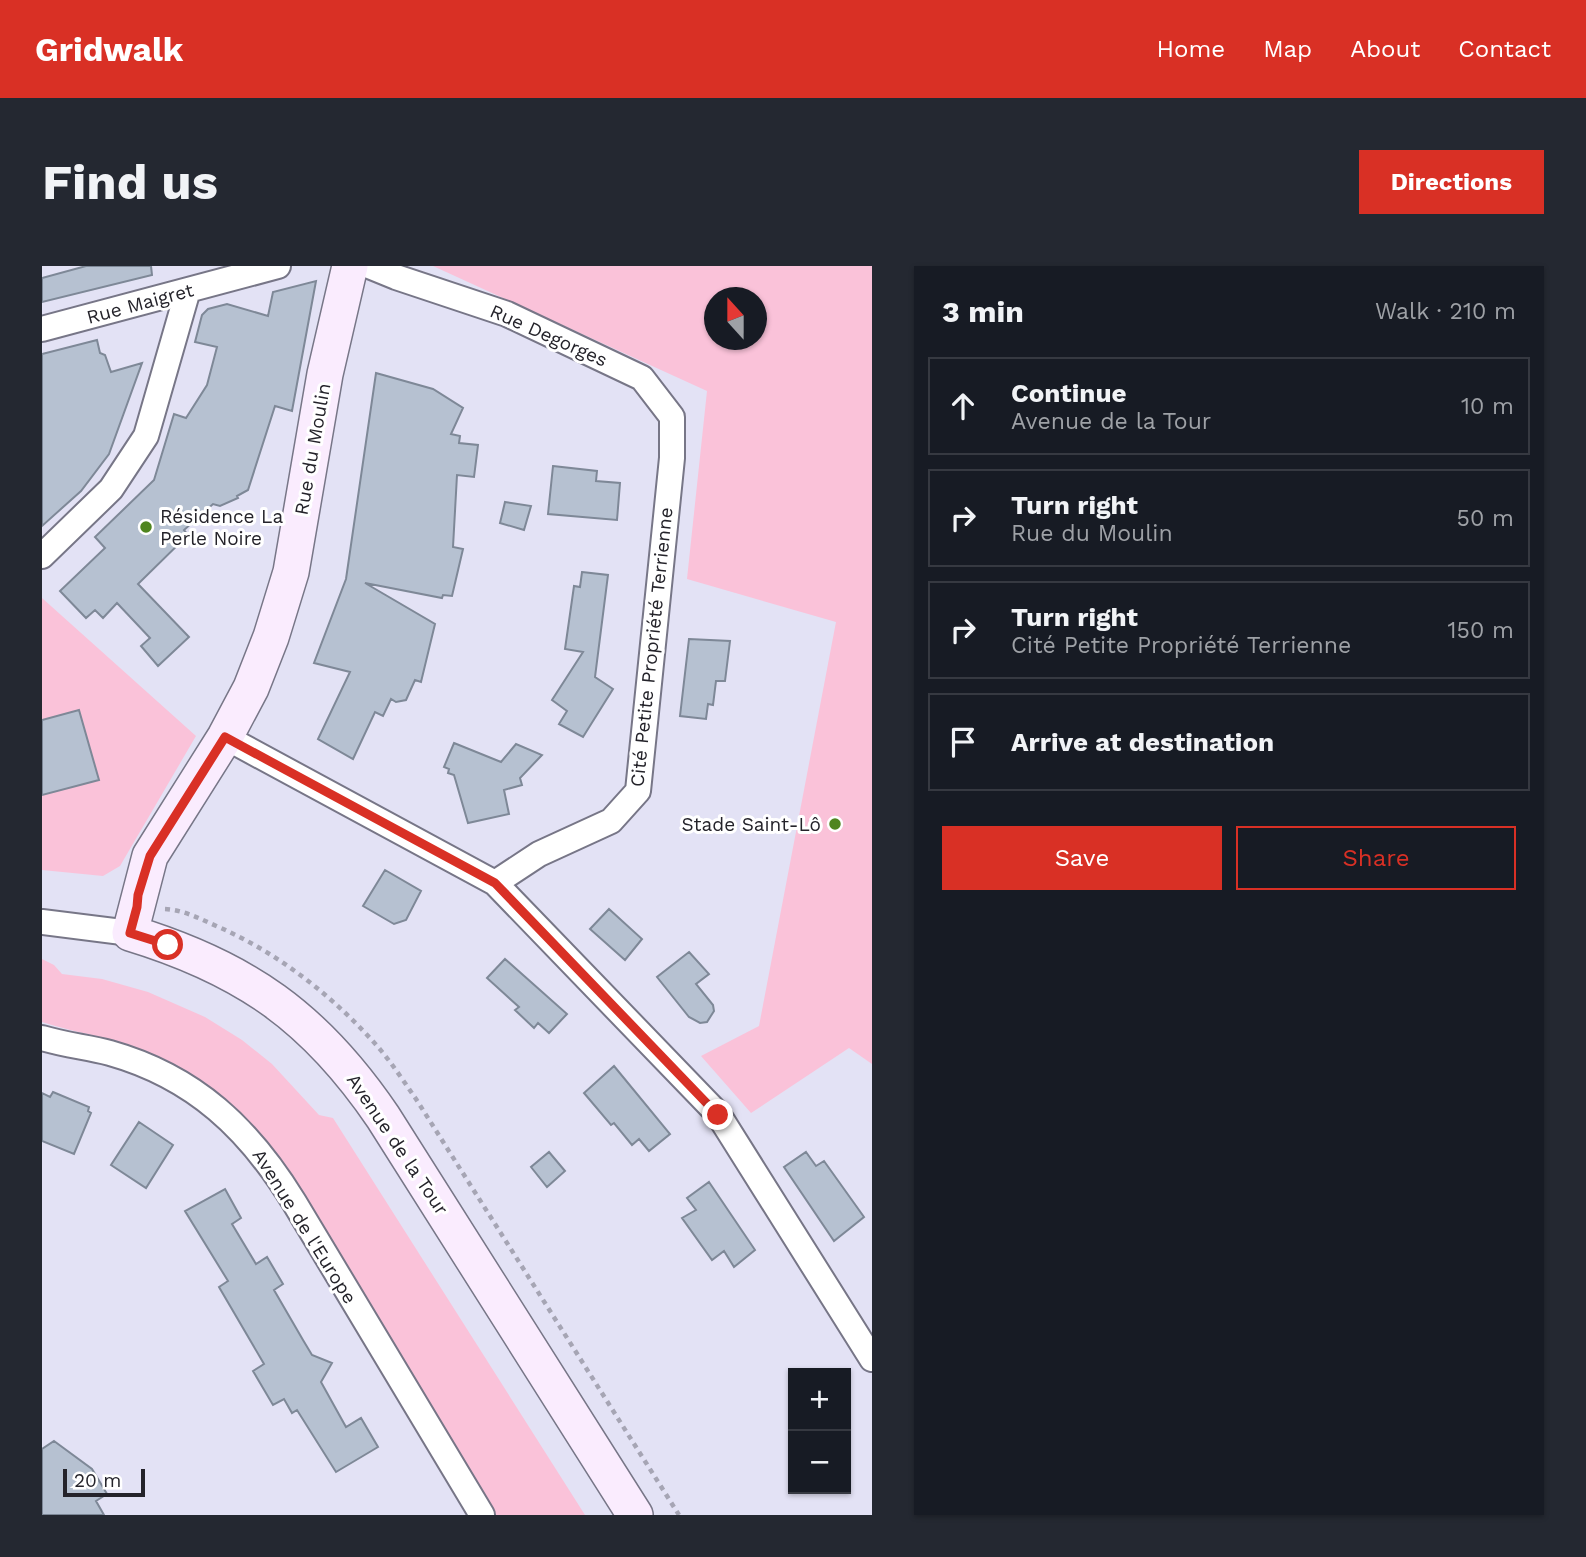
<!DOCTYPE html>
<html lang="en">
<head>
<meta charset="utf-8">
<style>
  :root { --surface:#171b24; --page:#242831; --text:#f1f3f6; --muted:#9ea1a6; --line:#363941; --accent:#d93025 }
  body { margin:0; font-family:"Work Sans",sans-serif; background:var(--page); color:var(--text) }
  .controls { position:absolute; right:21px; bottom:21px; display:grid; overflow:hidden; border-radius:0px; box-shadow:0 2px 5px #0004 }
  .controls button { width:63px; height:63px; display:grid; place-items:center; padding:0; border:0; border-bottom:2px solid var(--line); background:var(--surface); color:var(--text); font:35px sans-serif }
  .compass { position:absolute; left:662px; top:21px; width:63px; height:63px; border-radius:50%; background:var(--surface); box-shadow:0 2px 5px #0004; rotate:339deg }
  .scale { position:absolute; left:21px; bottom:18px; width:82px; box-sizing:border-box; padding-left:7px; border:4px solid #24232a; border-top:0; font-size:19px; line-height:24px; white-space:nowrap; color:#24232a; -webkit-text-stroke:5px #fff; paint-order:stroke }
  .stop { position:absolute; width:21px; height:21px; margin:-16px; border:5px solid #d93025; border-radius:50%; background:#fff }
  .stop.end { background:#d93025; border-color:#fff; box-shadow:0 2px 7px #0008 }
  .list { margin:0; padding:0; list-style:none }
  h2 { display:flex; justify-content:space-between; align-items:center; height:91px; margin:0; padding:0 28px; font-size:30px }
  h2 small { font-size:23px; font-weight:400; color:var(--muted) }
  .list li { display:grid; grid-template-columns:46px 1fr auto; gap:21px; align-items:center; box-sizing:border-box; height:98px; margin:0 14px 14px; padding:0 14px; border:2px solid var(--line); border-radius:0px }
  .list b { display:block; font-size:26px; white-space:nowrap }
  .list p { margin:0; font-size:23px; white-space:nowrap; color:var(--muted) }
  .list em { font-size:23px; font-style:normal; color:var(--muted) }
  .actions { display:flex; gap:14px; padding:21px 28px }
  .actions a { flex:1; padding:16px 0; border:2px solid var(--accent); border-radius:0px; text-align:center; font-size:24px; color:var(--accent) }
  .actions .main { background:var(--accent); color:#fff }
  .icon { flex:none; width:38px; height:38px; fill:none; stroke:currentColor; stroke-width:2; stroke-linecap:round; stroke-linejoin:round }
  .map { position:relative; flex:none; width:830px; height:1249px; overflow:hidden; border-radius:0px }
  header { display:flex; align-items:center; gap:42px; box-sizing:border-box; height:98px; padding:0 35px; background:var(--accent); color:#fff }
  header strong { font-size:33px }
  nav { display:flex; gap:38px; margin-inline-start:auto; font-size:24px }
  .intro { display:flex; align-items:center; justify-content:space-between; box-sizing:border-box; height:168px; padding:0 42px }
  h1 { margin:0; font-size:49px }
  .button { padding:18px 32px; border-radius:0px; background:var(--accent); color:#fff; font-size:24px; font-weight:700 }
  main { display:flex; gap:42px; padding:0 42px }
  aside { flex:1; background:var(--surface); border-radius:0px; box-shadow:0 2px 5px #0004 }
  .map>svg:first-child { display:block }
  .green { fill:#fac2d9; fill-rule:evenodd }
  .building { fill:#b6c1d1; stroke:#7e8897; stroke-width:2 }
  .lines { fill:none; stroke-linecap:round; stroke-linejoin:round }
  .street-casing { stroke:#777687; stroke-width:28 }
  .secondary-casing { stroke:#777687; stroke-width:38 }
  .path { stroke:#a6a5b4; stroke-width:4.5; stroke-dasharray:5 5; stroke-linecap:butt }
  .street { stroke:#fff; stroke-width:24 }
  .secondary { stroke:#faecfe; stroke-width:35 }
  .route { stroke:#d93025; stroke-width:9 }
  .poi-dot { fill:#4f851f; stroke:#fff; stroke-width:2.5 }
  .labels { text-anchor:middle; stroke-width:6; stroke-linejoin:round; paint-order:stroke }
  .street-label { font-size:19px; fill:#24232a; stroke:#fff }
  .poi-label { font-size:19px; fill:#24232a; stroke:#fff; text-anchor:start }
</style>
</head>
<body>
<header>
<strong>Gridwalk</strong>
<nav><a>Home</a><a>Map</a><a>About</a><a>Contact</a></nav>
</header>
<div class="intro"><h1>Find us</h1><a class="button">Directions</a></div>
<main>
<div class="map">
<svg width="830" height="1249" viewBox="0 0 830 1249">
  <rect width="100%" height="100%" fill="#e3e2f5"/>
  <path class="green" d="M391,0H830V798L807,782L709,847L659,790L717,760L794,356L645,313L665,125ZM673,32H715V74H673Z
    M0,332L154,470L78,600L61,610L0,604Z
    M0,693L12,699L20,708L60,713L106,726L163,751L200,774L230,798L277,849L291,852L543,1249H454L245,901C197,837 152,798 74,775C49,768 24,764 0,756Z"/>
  <path class="building" d="M44,0H109L110,9L0,36V12Z
    M274,15L250,145L233,140L206,224L195,230L196,232L178,240L171,238L142,264L146,269L96,318L147,371L116,400L99,380L108,372L75,337L61,352L53,344L44,352L18,325L63,282L53,271L112,214L132,148L144,152L165,119L175,81L153,76L160,49L166,43L185,38L226,50L231,26Z
    M55,74L58,87L63,89L69,106L100,97L67,188L39,225L0,260V88Z
    M334,107L391,123L421,142L409,168L418,170L417,177L436,179L432,211L415,209L411,281L421,283L410,330L401,329L400,332L323,317L393,358L379,416L373,414L364,434L354,436L349,433L341,450L333,446L311,493L276,473L308,406L272,397L304,313Z
    M511,200L555,205L554,215L578,217L575,254L506,248Z
    M463,236L489,240L482,264L458,257Z
    M540,306L566,309L553,411L571,423L541,471L517,458L525,445L510,434L541,386L523,383L532,320L538,321Z
    M647,373L688,375L683,415H674L671,439L666,438L664,453L638,450Z
    M37,444L57,514L0,529V454Z
    M412,477L459,496L474,478L500,489L478,512L480,519L462,524L467,548L426,557L412,509L406,507L407,503L402,501Z
    M343,604L379,625L364,654L352,658L321,640Z
    M567,643L600,673L583,694L548,663Z
    M647,686L667,708L654,718L671,739L672,745L665,756L658,757L647,751L615,711Z
    M463,693L525,748L507,767L496,757L492,762L473,744L477,741L445,712Z
    M572,800L628,868L607,885L597,873L590,879L572,857L569,859L542,827Z
    M11,826L47,841L46,845L49,847L32,888L0,875V827L8,831Z
    M97,856L131,879L104,922L69,899Z
    M507,886L523,905L505,921L489,901Z
    M764,886L774,900L782,895L822,951L792,975L742,901Z
    M667,916L713,984L692,1001L682,985L670,994L640,952L654,944L645,932Z
    M183,923L199,952L190,958L214,998L225,991L241,1018L232,1024L261,1074L270,1089L290,1097L279,1116L304,1161L319,1152L336,1181L294,1206L255,1144L250,1147L242,1133L231,1139L211,1105L222,1098L177,1021L186,1015L143,945Z
    M12,1175L50,1203L65,1228L54,1235L62,1249H0V1183Z"/>
  <g class="lines">
    <defs>
      <path id="street" d="M327,0L354,11L465,48L600,112L630,151V192L596,525L569,555L497,588L453,617
        M0,63L236,0
        M0,290L69,223L104,170L146,24
        M183,471L453,617L676,848L830,1093
        M0,656L88,667
        M0,772C22,779 46,781 68,787C153,811 207,863 252,936L440,1249"/>
      <path id="secondary" d="M308,0L283,108L249,306L229,371L209,422L183,471L108,590L88,667C203,702 273,751 341,851L593,1249"/>
    </defs>
    <use href="#street" class="street-casing"/>
    <use href="#secondary" class="secondary-casing"/>
    <path class="path" d="M123,643C143,644 160,654 179,662C239,689 293,732 336,781C350,797 362,816 374,833L637,1249"/>
    <use href="#street" class="street"/>
    <use href="#secondary" class="secondary"/>
  </g>
  <g class="lines">
    <path class="route" d="M126,679L88,667L95,641L96,629L108,590L183,471L453,617L676,849"/>
  </g>
  <g class="poi-dot">
    <circle cx="104" cy="261" r="7"/>
    <circle cx="793" cy="558" r="7"/>
  </g>
  <g class="labels">
    <g class="street-label">
      <text transform="translate(98 37) rotate(-15)" y="7">Rue Maigret</text>
      <text transform="translate(507 69) rotate(24)" y="7">Rue Degorges</text>
      <text transform="translate(270 183) rotate(-80)" y="7">Rue du Moulin</text>
      <text transform="translate(609 381) rotate(-84)" y="7">Cité Petite Propriété Terrienne</text>
      <text transform="translate(356 878) rotate(56)" y="7">Avenue de la Tour</text>
      <text transform="translate(263 960) rotate(58)" y="7">Avenue de l'Europe</text>
    </g>
    <g class="poi-label">
      <text x="118" y="257">Résidence La<tspan x="118" dy="22">Perle Noire</tspan></text>
      <text x="779" y="565" text-anchor="end">Stade Saint-Lô</text>
    </g>
  </g>
</svg>
<div class="controls">
<button>+</button>
<button>−</button>
</div>
<svg class="compass" viewBox="-18 -18 36 36"><path d="M0-13l5 13h-10z" fill="#e53935"/><path d="M0 13l5-13h-10z" fill="#9ea1a6"/></svg>
<div class="scale">20 m</div>
<div class="stop" style="left:126px;top:679px"></div>
<div class="stop end" style="left:676px;top:849px"></div>
</div>
<aside>
<h2>3 min<small>Walk · 210 m</small></h2>
<ul class="list">
<li><svg class="icon" aria-label="ahead" viewBox="0 0 24 24"><path d="M12 20V5M6 11l6-6 6 6"/></svg><div><b>Continue</b><p>Avenue de la Tour</p></div><em>10 m</em></li>
<li><svg class="icon" aria-label="right" viewBox="0 0 24 24"><path d="M7 20v-9h11M14 6l5 5-5 5"/></svg><div><b>Turn right</b><p>Rue du Moulin</p></div><em>50 m</em></li>
<li><svg class="icon" aria-label="right" viewBox="0 0 24 24"><path d="M7 20v-9h11M14 6l5 5-5 5"/></svg><div><b>Turn right</b><p>Cité Petite Propriété Terrienne</p></div><em>150 m</em></li>
<li><svg class="icon" aria-label="arrive" viewBox="0 0 24 24"><path d="M6 21V4h12l-3 4 3 4H6"/></svg><div><b>Arrive at destination</b></div></li>
</ul>
<div class="actions"><a class="main">Save</a><a>Share</a></div>
</aside>
</main>
</body>
</html>
